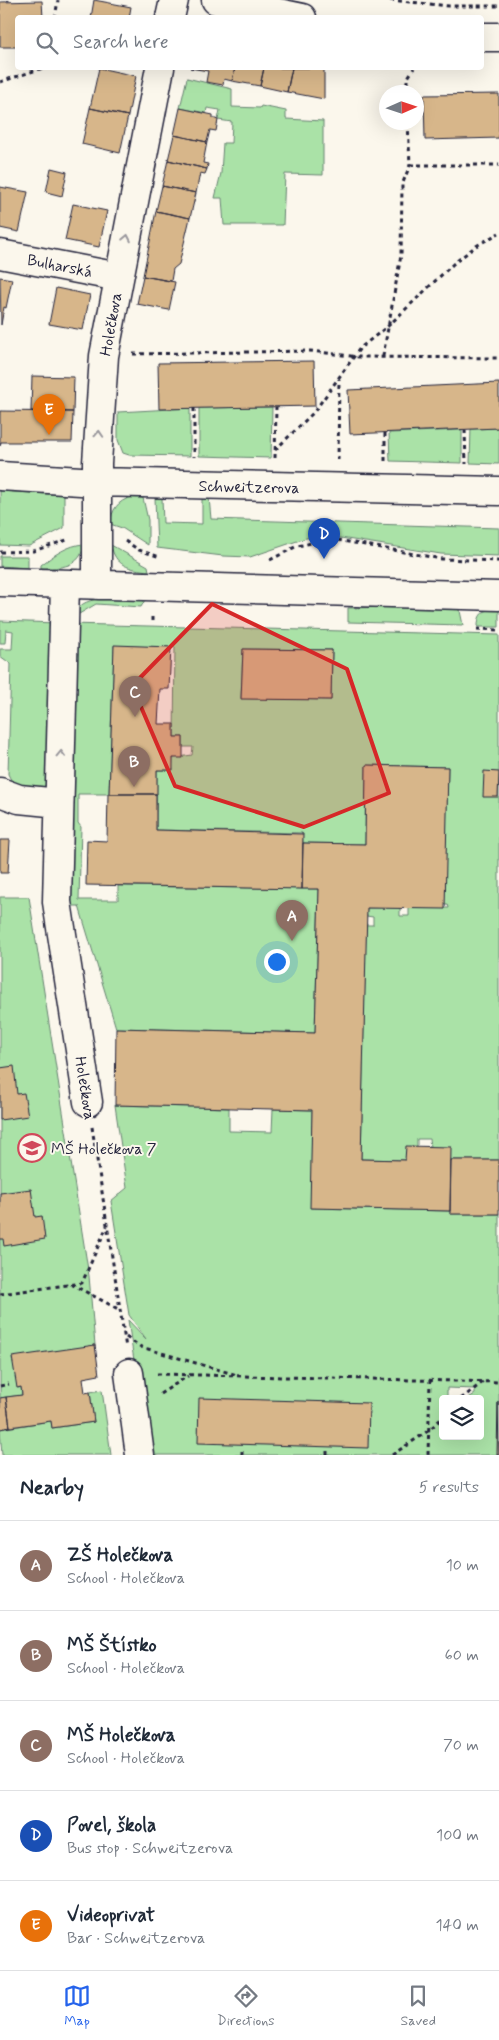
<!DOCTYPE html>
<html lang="en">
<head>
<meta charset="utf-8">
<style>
  :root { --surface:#fff; --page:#f6f6f7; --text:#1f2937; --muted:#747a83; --line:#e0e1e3; --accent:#2563eb }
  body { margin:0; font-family:Mynerve,sans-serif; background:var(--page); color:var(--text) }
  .controls { position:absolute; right:15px; bottom:15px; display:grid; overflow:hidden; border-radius:5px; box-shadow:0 5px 20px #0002 }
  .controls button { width:45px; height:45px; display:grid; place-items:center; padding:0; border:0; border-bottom:1px solid var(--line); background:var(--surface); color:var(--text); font:25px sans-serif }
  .compass { position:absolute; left:379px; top:85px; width:45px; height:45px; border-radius:50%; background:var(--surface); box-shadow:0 5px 20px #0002; rotate:87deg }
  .you { position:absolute; left:276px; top:961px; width:18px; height:18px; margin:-12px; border:4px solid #fff; border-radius:50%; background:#1a73e8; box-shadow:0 0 0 8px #1a73e833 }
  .badge { display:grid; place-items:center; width:32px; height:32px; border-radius:50%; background:var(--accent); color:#fff; font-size:16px; font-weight:700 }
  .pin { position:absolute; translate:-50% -41px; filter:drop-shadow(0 1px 2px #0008) }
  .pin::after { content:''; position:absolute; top:26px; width:18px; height:15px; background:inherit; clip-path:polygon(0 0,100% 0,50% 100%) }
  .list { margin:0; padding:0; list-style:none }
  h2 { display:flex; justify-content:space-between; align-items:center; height:65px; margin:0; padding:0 20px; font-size:21px }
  h2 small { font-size:16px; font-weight:400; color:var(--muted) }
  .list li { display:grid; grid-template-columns:32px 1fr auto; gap:15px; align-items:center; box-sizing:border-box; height:90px; padding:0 20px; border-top:1px solid var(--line) }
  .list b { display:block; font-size:19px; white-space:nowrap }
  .list p { margin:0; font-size:16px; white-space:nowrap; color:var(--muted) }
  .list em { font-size:16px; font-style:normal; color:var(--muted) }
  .icon { flex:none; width:28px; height:28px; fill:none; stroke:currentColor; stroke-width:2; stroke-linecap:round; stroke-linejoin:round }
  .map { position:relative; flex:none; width:499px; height:1455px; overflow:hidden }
  .search { position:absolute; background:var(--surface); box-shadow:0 5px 20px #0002; left:15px; right:15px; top:15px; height:55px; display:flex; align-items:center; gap:12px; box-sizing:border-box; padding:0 18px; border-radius:5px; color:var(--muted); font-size:19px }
  .sheet { height:515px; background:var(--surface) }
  nav { display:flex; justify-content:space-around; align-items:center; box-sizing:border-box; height:70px; border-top:1px solid var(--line); background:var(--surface); font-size:14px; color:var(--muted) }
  nav a { display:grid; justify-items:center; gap:2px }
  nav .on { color:var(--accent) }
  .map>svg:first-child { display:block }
  .green { fill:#aae2a7; stroke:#668271; fill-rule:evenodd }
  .building { fill:#d7b68a; stroke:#22223b }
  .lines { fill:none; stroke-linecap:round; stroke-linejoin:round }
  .minor-casing { stroke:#22223b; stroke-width:31 }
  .path { stroke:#22223b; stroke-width:3; stroke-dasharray:4 4; stroke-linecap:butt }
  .minor { stroke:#fbf7ec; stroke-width:28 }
  .oneway { stroke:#99979c }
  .marked { fill:#d62828; fill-opacity:0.2; stroke:#d62828; stroke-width:4; stroke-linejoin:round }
  .labels { text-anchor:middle; stroke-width:4; stroke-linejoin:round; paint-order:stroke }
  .street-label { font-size:16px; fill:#22223b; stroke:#fbf7ec }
  .poi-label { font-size:16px; fill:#22223b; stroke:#fbf7ec; text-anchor:start }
</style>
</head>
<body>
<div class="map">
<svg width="499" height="1455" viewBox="0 0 499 1455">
  <rect width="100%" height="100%" fill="#fbf7ec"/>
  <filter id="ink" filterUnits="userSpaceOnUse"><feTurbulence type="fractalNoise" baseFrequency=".02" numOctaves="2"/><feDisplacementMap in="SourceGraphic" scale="10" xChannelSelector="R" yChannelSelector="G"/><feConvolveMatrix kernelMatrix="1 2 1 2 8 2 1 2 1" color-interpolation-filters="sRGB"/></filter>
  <g filter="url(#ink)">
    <path class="green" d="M187,78L232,89V107L260,108L261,106L286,111V119L323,121V175L285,174L283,225H224L222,198H215L221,173L223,143H231L232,122L218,120L220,110L207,108L206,113L180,108Z
      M272,407L271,458L199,456V408Z
      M190,408V456L129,455L123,453L118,440V412Z
      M499,428V464L470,463L471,429Z
      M462,430V463L390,461L389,433Z
      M0,491L64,495V528L29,546L0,545Z
      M132,497L143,498L148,520V545L122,528L110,524C112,510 117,501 132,497Z
      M202,497H209L211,519L499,528V556L441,554L328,536L306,538L250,557L223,556L157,548L155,498H162L163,523L202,524Z
      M84,544C81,568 60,568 41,568V565C54,555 68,545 84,544Z
      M111,545L148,566L149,571C129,569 115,566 111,545Z
      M0,556H28V568L0,566Z
      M99,599L145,600L141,607L96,604L74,617C78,604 86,601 99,599Z
      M445,606L454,607L460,611L463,625L348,622V608Z
      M489,610H499V627H478C478,618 480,612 489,610Z
      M0,621L57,623L50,785L45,789L14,786L8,774L11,664L0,656V649H12L13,631L6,630L5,643H0Z
      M70,624L499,635V1160H451L430,1147L429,1139H417V1147L405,1160L361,1159L366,925H373V917L366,916L367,908L400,907V916H409V908H449L448,904H444L448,767L366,765L365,844L303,843L302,833L156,830L157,770H172L173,758L192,755L193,747H183V737H174L175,647L114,646L109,794H78V823L81,827L79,900H118V886L319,889L315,1033L116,1028L79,906H69ZM243,649L332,650L331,700L241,698Z
      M0,897H29L89,1276L95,1345L18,1388L21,1387L22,1395L0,1398Z
      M115,1105L229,1108V1131L272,1132L273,1109L312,1110L311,1208L450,1211V1214H499V1455H148L128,1320L146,1339L129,1315L111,1201L127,1188ZM447,1388L475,1389V1394L467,1399H480V1436H443V1399H447Z
      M102,1390L111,1455H2L0,1429L51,1421L52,1428L94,1422L90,1392Z"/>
    <path class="building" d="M94,0L131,7L129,18H91Z
      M42,1L43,18H18V47H0V2Z
      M99,68L136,76L128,116L90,108Z
      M190,68H235L232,81L224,79L223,85L206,82L208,71Z
      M235,68H264L260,86L232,81Z
      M264,68H292L287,92L260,86Z
      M292,68H324V99L287,92Z
      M499,94V138L425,140L424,95Z
      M90,108L128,116L120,153L82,144Z
      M180,108L213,115V118L218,120L216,131L210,130L207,142L174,135Z
      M174,135L207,142L203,163L208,164L207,169L168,160Z
      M168,160L207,169L205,174L200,173L196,193L162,186Z
      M51,168L67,172L62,196L46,192Z
      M162,186L196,193L190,218L156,211Z
      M0,187L28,192L19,232L0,228Z
      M73,204L107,211L99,247L65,240Z
      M156,211L190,218L179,264L173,269L171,281L143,276Z
      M143,276L175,282L169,310L137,304Z
      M0,277L12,279L6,308L4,307L1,325Z
      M56,288L90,295L83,330L49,324Z
      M314,361L315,406L159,409L158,363Z
      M32,376L74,377L73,412L31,411Z
      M499,383V428L350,434L348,390Z
      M0,411L73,412L72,442H1L0,446Z
      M114,645L171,647L169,689H160L158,724H174V737H183V758H173V770H157V794H109Z
      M243,649L332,650L331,700L241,699Z
      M366,765L448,767L445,909L367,908L361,1159L405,1160L406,1146L451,1147L450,1211L310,1208L312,1110L115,1105L116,1028L315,1033L319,889H302L303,843L365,844Z
      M484,771L499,772L498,797H483Z
      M108,794H156V830L303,834L302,889L86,885L87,840L107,841Z
      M0,840H10L8,873H0Z
      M14,1066L17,1094L24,1093L28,1116L0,1120V1068Z
      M451,1160H499V1214H450Z
      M31,1189L35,1217L42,1216L45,1239L4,1246L3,1239H0V1193Z
      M95,1345L99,1375L83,1378L85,1393L90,1392L94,1422L52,1428L51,1421L10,1427L6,1397L22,1395L21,1387L17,1388L12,1357Z
      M6,1397L10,1427L0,1429V1398Z
      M199,1398L369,1403L368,1448L198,1443Z
      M498,1401L499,1455H497Z"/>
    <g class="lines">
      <defs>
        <path id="minor" d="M216,0L302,18
          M170,18L174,0
          M482,37H499
          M0,254L119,277
          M0,476L97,482L499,491
          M0,582L499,596
          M65,584L57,902L88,1102
          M97,585V463L104,356L160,68
          M0,792L19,799L59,803
          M129,1373L140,1455"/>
      </defs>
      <use href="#minor" class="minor-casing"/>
      <path class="path" d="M390,0L449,6H499
        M8,1V0
        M55,18L58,0
        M0,82L43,68
        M407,92V79L414,68
        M410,165H499
        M133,354L310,351L359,357L499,358
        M383,356L401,255L402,185L410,165L408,122
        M194,408V457
        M465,430L466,464
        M385,433V462
        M275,450L314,412L360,348L388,326L453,264L476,246L499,233
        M275,458L276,407
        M338,460L339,379
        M125,541L139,550L160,557
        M0,552L33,551L70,539
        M270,560L297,546L332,539L442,559L499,561
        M152,621V613
        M477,629L499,630
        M92,1127L126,1348
        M71,1284L120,1310
        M0,1294L82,1283L107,1226
        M126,1337L141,1347L237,1375
        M157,1374L499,1382
        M0,1386L9,1384
        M160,1394L188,1376
        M461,1399L483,1382
        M242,1455V1450
        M327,1455V1450
        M392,1455L428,1431L443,1417
        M428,1455L430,1380"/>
      <use href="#minor" class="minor"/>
    </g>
    <defs><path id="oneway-chevron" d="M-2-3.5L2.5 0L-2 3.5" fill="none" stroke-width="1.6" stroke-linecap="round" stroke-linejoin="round" transform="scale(1.25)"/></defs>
    <g class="oneway">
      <use href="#oneway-chevron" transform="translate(127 238) rotate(-79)"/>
      <use href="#oneway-chevron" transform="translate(99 434) rotate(-87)"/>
      <use href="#oneway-chevron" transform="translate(61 754) rotate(-88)"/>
    </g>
  </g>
  <path class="marked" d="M212,604L347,669L389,793L304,827L175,786L132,686Z"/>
  <defs>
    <symbol id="school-ring" viewBox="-11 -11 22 22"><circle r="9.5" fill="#fbf7ec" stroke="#d1495b" stroke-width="1.5"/><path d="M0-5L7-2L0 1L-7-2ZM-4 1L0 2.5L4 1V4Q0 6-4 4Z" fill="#d1495b"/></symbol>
  </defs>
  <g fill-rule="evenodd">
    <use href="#school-ring" x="16" y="1132" width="32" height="32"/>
  </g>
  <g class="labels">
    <g class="street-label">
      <text transform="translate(60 265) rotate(11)" y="6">Bulharská</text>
      <text transform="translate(110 324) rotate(-80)" y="6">Holečkova</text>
      <text transform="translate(249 486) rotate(1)" y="6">Schweitzerova</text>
      <text transform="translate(86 1088) rotate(81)" y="6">Holečkova</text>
    </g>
    <g class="poi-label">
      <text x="51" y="1154">MŠ Holečkova 7</text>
    </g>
  </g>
</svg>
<div class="controls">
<button><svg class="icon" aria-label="layers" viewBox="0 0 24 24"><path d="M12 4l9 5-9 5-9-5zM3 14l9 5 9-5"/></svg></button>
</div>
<svg class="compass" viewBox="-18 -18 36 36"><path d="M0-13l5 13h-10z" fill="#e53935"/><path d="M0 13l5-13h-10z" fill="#747a83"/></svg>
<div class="you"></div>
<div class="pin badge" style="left:292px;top:941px;background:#8d6e63">A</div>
<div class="pin badge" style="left:134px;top:787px;background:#8d6e63">B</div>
<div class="pin badge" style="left:135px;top:717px;background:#8d6e63">C</div>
<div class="pin badge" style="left:324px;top:559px;background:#1a4fb4">D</div>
<div class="pin badge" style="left:49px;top:435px;background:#e8710a">E</div>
<div class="search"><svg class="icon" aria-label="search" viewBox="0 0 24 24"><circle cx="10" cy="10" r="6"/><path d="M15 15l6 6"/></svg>Search here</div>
</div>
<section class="sheet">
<h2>Nearby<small>5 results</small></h2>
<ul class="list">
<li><span class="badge" style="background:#8d6e63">A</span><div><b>ZŠ Holečkova</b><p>School · Holečkova</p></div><em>10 m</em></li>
<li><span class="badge" style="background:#8d6e63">B</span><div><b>MŠ Štístko</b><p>School · Holečkova</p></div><em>60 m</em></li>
<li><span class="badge" style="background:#8d6e63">C</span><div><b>MŠ Holečkova</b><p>School · Holečkova</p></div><em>70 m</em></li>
<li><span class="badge" style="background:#1a4fb4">D</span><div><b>Povel, škola</b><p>Bus stop · Schweitzerova</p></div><em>100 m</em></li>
<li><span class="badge" style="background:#e8710a">E</span><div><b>Videoprivat</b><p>Bar · Schweitzerova</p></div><em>140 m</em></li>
</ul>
</section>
<nav>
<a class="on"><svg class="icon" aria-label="map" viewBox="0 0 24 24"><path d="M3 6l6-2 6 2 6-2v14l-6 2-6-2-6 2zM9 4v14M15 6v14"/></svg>Map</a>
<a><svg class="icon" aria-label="directions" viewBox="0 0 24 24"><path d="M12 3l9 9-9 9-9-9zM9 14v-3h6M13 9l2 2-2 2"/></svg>Directions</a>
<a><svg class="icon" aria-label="saved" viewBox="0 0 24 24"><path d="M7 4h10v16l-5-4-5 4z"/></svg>Saved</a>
</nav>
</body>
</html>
